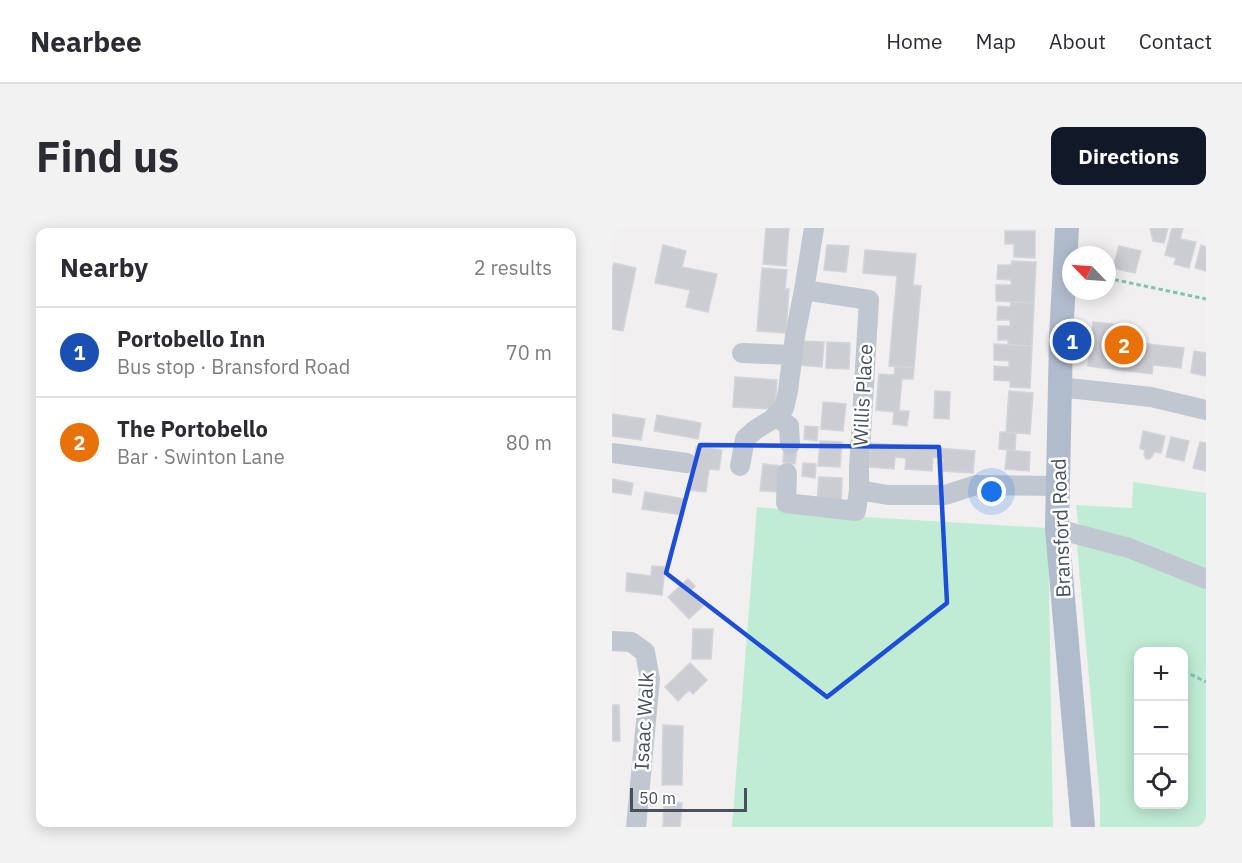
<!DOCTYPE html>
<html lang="en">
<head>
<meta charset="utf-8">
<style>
  :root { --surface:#fff; --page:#f2f2f3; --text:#2b2b33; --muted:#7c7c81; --line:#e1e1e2; --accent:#111827 }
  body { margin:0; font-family:"IBM Plex Sans",sans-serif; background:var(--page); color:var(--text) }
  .controls { position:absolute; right:18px; bottom:18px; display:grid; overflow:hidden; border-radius:12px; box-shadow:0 3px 15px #0003 }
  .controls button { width:54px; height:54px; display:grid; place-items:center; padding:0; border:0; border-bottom:2px solid var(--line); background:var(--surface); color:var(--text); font:30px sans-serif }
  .compass { position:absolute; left:450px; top:18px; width:54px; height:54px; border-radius:50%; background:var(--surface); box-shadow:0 3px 15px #0003; rotate:295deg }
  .scale { position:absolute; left:18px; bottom:15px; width:117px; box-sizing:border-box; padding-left:6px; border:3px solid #48505b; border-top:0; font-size:16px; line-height:21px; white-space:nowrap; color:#48505b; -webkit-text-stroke:4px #fff; paint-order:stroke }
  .you { position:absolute; left:380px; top:264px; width:21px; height:21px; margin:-15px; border:4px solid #fff; border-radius:50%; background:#1a73e8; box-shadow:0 0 0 9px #1a73e833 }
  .badge { display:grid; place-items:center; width:39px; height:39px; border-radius:50%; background:var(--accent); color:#fff; font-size:20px; font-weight:700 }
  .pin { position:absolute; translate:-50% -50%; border:3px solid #fff; box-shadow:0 2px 6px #0006 }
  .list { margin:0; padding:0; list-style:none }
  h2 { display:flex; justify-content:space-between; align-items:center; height:78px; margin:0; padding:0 24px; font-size:26px }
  h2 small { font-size:20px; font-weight:400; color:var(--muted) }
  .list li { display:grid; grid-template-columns:39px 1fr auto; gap:18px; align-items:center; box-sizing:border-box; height:90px; padding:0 24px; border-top:2px solid var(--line) }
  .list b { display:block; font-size:22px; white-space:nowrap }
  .list p { margin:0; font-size:20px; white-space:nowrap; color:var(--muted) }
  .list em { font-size:20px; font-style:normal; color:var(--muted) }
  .icon { flex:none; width:33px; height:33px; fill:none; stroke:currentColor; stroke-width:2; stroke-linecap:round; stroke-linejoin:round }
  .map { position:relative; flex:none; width:594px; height:599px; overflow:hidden; border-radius:12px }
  header { display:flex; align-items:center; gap:36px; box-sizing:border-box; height:84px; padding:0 30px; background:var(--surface); border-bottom:2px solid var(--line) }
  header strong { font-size:28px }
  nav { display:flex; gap:33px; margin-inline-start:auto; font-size:21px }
  .intro { display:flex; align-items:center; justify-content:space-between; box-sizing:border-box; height:144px; padding:0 36px }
  h1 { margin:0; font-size:42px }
  .button { padding:15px 27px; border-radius:12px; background:var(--accent); color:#fff; font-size:21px; font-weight:700 }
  main { display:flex; gap:36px; padding:0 36px }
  aside { flex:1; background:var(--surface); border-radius:12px; box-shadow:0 3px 15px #0003 }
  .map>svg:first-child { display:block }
  .green { fill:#c0ecd6; fill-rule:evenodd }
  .building { fill:#cccdd3; stroke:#d3d4da; stroke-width:1.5 }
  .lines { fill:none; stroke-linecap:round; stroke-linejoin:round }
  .path { stroke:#7bc7ab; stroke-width:3; stroke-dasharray:4.5 3; stroke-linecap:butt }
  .minor { stroke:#c0c7d0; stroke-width:20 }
  .major { stroke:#b0bbcc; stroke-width:24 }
  .marked { fill:none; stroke:#1d4ed8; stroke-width:4.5; stroke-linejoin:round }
  .labels { text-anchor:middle; stroke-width:5; stroke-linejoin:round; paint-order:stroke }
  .street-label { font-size:20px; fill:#48505b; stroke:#fff }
</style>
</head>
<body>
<header>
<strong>Nearbee</strong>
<nav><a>Home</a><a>Map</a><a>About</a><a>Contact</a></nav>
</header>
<div class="intro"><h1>Find us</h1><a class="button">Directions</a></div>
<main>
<aside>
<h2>Nearby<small>2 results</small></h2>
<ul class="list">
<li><span class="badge" style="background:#1a4fb4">1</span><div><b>Portobello Inn</b><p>Bus stop · Bransford Road</p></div><em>70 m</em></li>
<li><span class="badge" style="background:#e8710a">2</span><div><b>The Portobello</b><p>Bar · Swinton Lane</p></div><em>80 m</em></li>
</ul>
</aside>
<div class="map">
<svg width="594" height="599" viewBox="0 0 594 599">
  <rect width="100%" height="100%" fill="#f1efef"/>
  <path class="green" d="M521,254L594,265V599H488V572L465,318L470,298L466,295L464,277L520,280ZM526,424H572V576H526Z
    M145,279L252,289L436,300L441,599H120Z"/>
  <path class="building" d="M154,0H177L174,38L151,36Z
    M538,0H556L552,15L541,13Z
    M560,0H571L568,11L584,14L577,40L562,36L564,30L553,27Z
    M393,3H423V30L402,29V16H393Z
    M51,17L74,23L70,39L105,46L96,84L74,79L78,62L43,55Z
    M215,17L237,18L234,44L212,42Z
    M589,17L594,19V43L583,40Z
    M507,18L529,23L523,45L501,40Z
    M253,22L304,26L301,57L309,58L302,140L277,138L285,48L251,45Z
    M400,33L424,34L422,75L384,73V57H399V52L385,51L386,37H399Z
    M2,35L24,40L11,103L0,101V41Z
    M150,40L175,42L173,61H177L174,105L145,103Z
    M399,74L422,75L420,118L396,117V112H386V98H398V92H385L386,78L398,79Z
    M481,94L519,98L517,114L572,120L569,140L541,137L540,146L476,138Z
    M189,113L212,114L210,139L187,137Z
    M215,114L238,115L237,141L214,140Z
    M382,116L420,118L418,160L398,159V153L382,152V138L397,139V133L382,132Z
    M582,123L594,125V148L579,145Z
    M283,138L302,140L301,151H290L287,183H297L295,198L281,196L282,184L264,182L267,146L282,147Z
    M123,149L165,152L163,181L121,179Z
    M323,163L338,164L337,191L322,190Z
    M397,163L421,165L418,206L394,204Z
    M211,174L234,176L231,203L209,201Z
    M0,186L33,191L29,212L0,208Z
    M45,187L89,195L86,211L42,203Z
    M193,198L206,199L205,213L192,211Z
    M531,203L553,208L549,225L542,224L540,229L537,231H534L532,227L533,222L528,221Z
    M388,204L404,205L403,222L387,221Z
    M559,209L577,213L572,233L554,229Z
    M208,213L230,214L228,239L206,238Z
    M588,214L594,215V243L581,240Z
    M259,215L363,223L361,245L330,243L331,230L321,229L320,243L293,241L294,230L283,229L282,241L257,239Z
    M84,219L110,222L107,242L97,241L94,264L78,262Z
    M172,221L185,222L183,236L171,234Z
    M395,222L418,224L417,243L393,241Z
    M191,235L204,236L203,250L190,248Z
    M151,236L169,238L167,264L148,263Z
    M207,249L230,250L229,275L205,274Z
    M0,251L21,255L19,267L0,264Z
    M33,264L73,271L71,287L30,281Z
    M40,338L53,339L50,367L14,363L15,345L39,348Z
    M76,351L83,358L78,363L91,378L77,391L56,369Z
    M81,401H101L99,431H80Z
    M78,435L95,452L81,466L77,462L66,473L53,459Z
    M0,477H7L8,513H0Z
    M51,497L71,498L70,557H50Z
    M52,574L70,575L68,599H51Z"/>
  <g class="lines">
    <path class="path" d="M495,50L594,71
      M572,443L594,454"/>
    <path class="minor" d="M130,125L180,127
      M447,159L539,169L594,182
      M164,188L177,198L178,216
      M0,225L75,235
      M128,238L133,211L143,202L159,192L172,180L176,163L183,108L192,62
      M175,245L174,275L244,283L247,262V240L257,72L192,62L202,0
      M247,262L276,267H333L364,257L446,258
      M445,301L517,320L594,351
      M0,413L19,414L33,424L38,451L24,599"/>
    <path class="major" d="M455,0L449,109L445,301L471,599"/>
  </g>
  <path class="marked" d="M88,217L327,219L335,375L215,469L54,345Z"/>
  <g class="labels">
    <g class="street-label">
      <text transform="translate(251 167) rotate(-87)" y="7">Willis Place</text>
      <text transform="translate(449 300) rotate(-92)" y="7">Bransford Road</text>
      <text transform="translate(32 493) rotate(-87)" y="7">Isaac Walk</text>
    </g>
  </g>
</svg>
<div class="controls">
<button>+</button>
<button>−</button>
<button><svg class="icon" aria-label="locate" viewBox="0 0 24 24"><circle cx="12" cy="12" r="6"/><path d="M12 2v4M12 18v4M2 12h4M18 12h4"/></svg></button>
</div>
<svg class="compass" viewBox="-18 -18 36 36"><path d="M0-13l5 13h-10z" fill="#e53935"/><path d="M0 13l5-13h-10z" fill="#7c7c81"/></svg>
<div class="scale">50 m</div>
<div class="you"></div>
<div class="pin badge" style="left:460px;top:113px;background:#1a4fb4">1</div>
<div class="pin badge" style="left:512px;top:117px;background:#e8710a">2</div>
</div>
</main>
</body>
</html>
